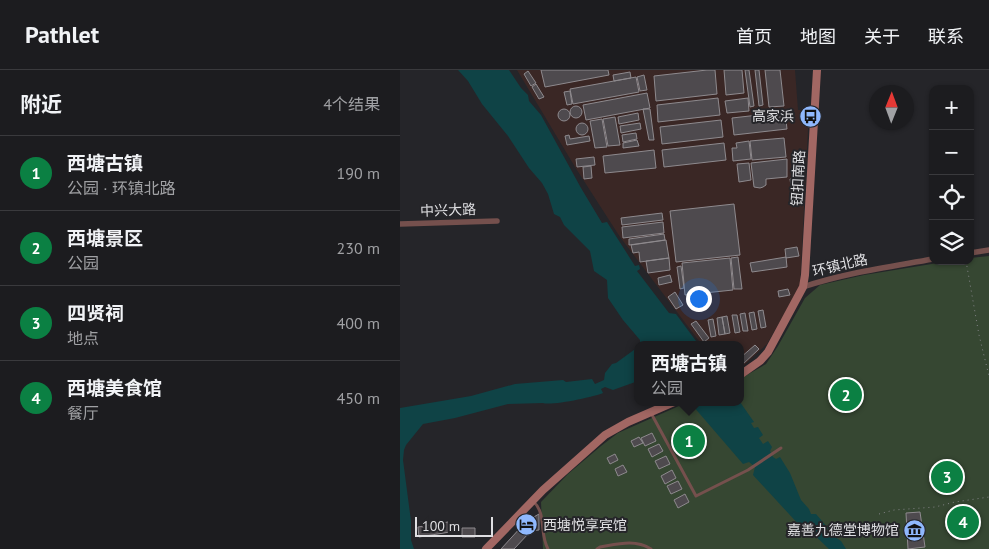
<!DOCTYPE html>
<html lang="zh">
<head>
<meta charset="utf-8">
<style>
  :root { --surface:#1c1c1f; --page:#29292c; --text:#f1f3f6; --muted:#a0a1a4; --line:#3a3a3d; --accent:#0b8043 }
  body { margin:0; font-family:"PT Sans","Noto Sans SC",sans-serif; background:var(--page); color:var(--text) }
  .controls { position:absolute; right:15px; top:15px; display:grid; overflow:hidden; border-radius:10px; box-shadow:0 1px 4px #0004 }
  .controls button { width:45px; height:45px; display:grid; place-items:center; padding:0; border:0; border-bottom:1px solid var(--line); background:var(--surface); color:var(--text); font:25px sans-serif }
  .compass { position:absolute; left:469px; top:15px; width:45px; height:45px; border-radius:50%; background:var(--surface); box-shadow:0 1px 4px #0004; rotate:1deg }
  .scale { position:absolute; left:15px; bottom:12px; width:78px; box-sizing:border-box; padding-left:5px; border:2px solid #dfdfe2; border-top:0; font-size:14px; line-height:18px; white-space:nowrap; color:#dfdfe2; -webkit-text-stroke:4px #252529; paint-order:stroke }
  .you { position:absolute; left:298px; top:228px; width:18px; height:18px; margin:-12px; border:4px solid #fff; border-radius:50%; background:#1a73e8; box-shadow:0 0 0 8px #1a73e833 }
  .badge { display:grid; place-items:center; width:32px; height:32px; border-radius:50%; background:var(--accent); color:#fff; font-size:16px; font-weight:700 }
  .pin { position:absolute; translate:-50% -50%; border:2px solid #fff; box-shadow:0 1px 5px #0006 }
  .popup { position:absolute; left:234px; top:271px; width:110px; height:65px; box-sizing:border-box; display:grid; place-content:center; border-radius:10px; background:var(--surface); filter:drop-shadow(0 1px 4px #0005); font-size:16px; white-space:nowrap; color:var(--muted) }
  .popup b { font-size:19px; color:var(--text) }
  .popup::after { content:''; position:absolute; left:50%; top:100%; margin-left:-10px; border:10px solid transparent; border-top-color:var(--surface) }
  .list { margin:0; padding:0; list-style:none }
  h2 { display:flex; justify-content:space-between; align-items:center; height:65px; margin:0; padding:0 20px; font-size:21px }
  h2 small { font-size:16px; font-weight:400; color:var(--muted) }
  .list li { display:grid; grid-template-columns:32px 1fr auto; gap:15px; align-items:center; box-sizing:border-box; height:75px; padding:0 20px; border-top:1px solid var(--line) }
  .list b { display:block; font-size:19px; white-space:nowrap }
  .list p { margin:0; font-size:16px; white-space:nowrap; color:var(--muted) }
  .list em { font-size:16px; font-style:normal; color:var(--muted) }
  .icon { flex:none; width:28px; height:28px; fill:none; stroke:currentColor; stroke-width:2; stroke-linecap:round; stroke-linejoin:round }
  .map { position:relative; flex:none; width:589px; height:479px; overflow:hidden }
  header { display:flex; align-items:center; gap:30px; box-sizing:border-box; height:70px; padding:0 25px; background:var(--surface); border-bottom:1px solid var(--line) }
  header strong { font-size:24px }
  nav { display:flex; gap:28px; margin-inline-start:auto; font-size:18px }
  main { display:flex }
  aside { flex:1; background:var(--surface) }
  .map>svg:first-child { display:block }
  .industrial { fill:#3a2725 }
  .green { fill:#364732 }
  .water { fill:#0f4346 }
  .building { fill:#4e4a4e; stroke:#8e8a8e }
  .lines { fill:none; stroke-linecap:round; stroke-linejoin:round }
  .path { stroke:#848488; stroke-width:1; stroke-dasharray:1 4; stroke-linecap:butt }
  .lane { stroke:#75504d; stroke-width:3 }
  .street { stroke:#75504d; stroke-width:5.5 }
  .secondary { stroke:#a26763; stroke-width:8 }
  .labels { text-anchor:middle; stroke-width:4; stroke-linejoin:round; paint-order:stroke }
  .poi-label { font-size:14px; fill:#dfdfe2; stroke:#252529; text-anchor:end }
  .street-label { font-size:14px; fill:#dfdfe2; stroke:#252529 }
</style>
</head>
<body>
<header>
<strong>Pathlet</strong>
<nav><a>首页</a><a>地图</a><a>关于</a><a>联系</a></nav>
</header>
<main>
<aside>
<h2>附近<small>4个结果</small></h2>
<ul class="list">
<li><span class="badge">1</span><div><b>西塘古镇</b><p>公园 · 环镇北路</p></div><em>190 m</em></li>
<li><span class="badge">2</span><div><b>西塘景区</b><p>公园</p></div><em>230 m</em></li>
<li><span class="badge">3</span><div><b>四贤祠</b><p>地点</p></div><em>400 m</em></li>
<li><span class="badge">4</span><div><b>西塘美食馆</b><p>餐厅</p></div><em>450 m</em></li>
</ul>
</aside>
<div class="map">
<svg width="589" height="479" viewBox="0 0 589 479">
  <rect width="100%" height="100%" fill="#252529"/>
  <path class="industrial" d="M117,0H395L398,40H409L400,216L367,274L340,299V275H302L220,167L175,97Z"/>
  <path class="green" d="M589,186V479H143L141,432L168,404L201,376L218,363L288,332H340V309L366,294L378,276L405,228L420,215L464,205L550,191H570V188Z"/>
  <path class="water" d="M58,0H109L121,18L128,25L129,31L141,45L181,118L202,153L207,152L235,196L239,195L240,199L237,201L269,243L276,244L299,275H240V270L223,250L208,228L207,210L194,201L190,181L164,155L160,147L154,144L148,124L142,113L129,98L108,66L82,34L68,11Z
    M238,277V311L213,320L205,317L201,319L203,323C194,327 151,336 143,333L108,334L55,348L23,354L6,375L4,380L3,390L11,451V470L14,479H0V338L71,326L115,314L163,310L166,312L192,309L195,314L204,310L205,303L212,294L216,293Z
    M286,332H340L354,352L351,353L354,358L358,357L363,365L359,368L363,374L368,371L372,377L370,381L373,387L376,389L380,387L390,403L401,430L409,439L411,444H416L428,458L426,461L441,471L446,479H429L408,459L401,457L353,405L355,397L349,392L343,394L293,336Z"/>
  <path class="building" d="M141,0H208L209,5L145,17Z
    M307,0H315L317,24L256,31L254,6Z
    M324,0H342L344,23L326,25Z
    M345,0H349L354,36L350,37Z
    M355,0H359L363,35L359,36Z
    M365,0H380L384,36L369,37Z
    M128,1L136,13L131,16L124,4Z
    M230,2L231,8L214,11L213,5Z
    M244,5L247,20L240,21L237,7Z
    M236,7L239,22L173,34L170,19Z
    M136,14L144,27L139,29L132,17Z
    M170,21L172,34L167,35L164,22Z
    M247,23L250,38L186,50L183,35Z
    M318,28L320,45L258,52L257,35Z
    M348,28L349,41L327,43L325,31Z
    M170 42a6 6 0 1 1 12 0a6 6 0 1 1-12 0Z
    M158 45a6 6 0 1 1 12 0a6 6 0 1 1-12 0Z
    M243,39H250L254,70H249Z
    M385,42L387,59L334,65L332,48Z
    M238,43L239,50L219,54L218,47Z
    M215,47L220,75L208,76L203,49Z
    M202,49L207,77L195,78L190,51Z
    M321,50L323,67L262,74L260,57Z
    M176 59a6 6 0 1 1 12 0a6 6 0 1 1-12 0Z
    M240,53L241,59L221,63L220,56Z
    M236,63L237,69L223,72L222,65Z
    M169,65L170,69L189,66L190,71L167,75L165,66Z
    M384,68L386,87L352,90L350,71Z
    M237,70L239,76L223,78V73Z
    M349,71L351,89L333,91L332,78H337L336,73Z
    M324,73L326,90L264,97L262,80Z
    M254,80L256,98L205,103L203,86Z
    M194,87L195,95L177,97L176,89Z
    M387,89V107L366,109V115L363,117L360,118L354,117L351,93Z
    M349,93L351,110L339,112L337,94Z
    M191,96L192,108L184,109L183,97Z
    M401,108L402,115L391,116L390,109Z
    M334,134L340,185L276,192L270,141Z
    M262,143L263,150L222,155L221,148Z
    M263,152L264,163L223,168L222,157Z
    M264,164L265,170L229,175V169Z
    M266,170L269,188L240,192L239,182L233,183L231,175Z
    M397,177L399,186L386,188L385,179Z
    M338,187L342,219H334L331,188Z
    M386,187L387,197L352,202L350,193Z
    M269,188L270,200L248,203L246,191Z
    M330,188L333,220L285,225L282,193Z
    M281,196L284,218L280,219L277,197Z
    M270,205L272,212L259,215L258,208Z
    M388,219L390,225L379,227L378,221Z
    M275,222L283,235L276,239L268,227Z
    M363,240L366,257L361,258L358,241Z
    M354,242L357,259L352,260L349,243Z
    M345,243L348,261H343L340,244Z
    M332,245H337L340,262L335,263Z
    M327,246L330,263L325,264L322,247Z
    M322,247L325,264L319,265L317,248Z
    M313,249L316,266L311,267L308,250Z
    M296,251L309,268L304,272L291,254Z
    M355,275L359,279L342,295L340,288Z
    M252,363L256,371L245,376L241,368Z
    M239,367L243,373L234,377L231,371Z
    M259,374L263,381L252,387L248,379Z
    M215,384L218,390L210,394L207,388Z
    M266,386L270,394L259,399L255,391Z
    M223,395L227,402L218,406L215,399Z
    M272,400L276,408L265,414L261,406Z
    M278,411L282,419L271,424L267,416Z
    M285,424L289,432L278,438L274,430Z
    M520,442L525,477L508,479L506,443Z
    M139,444V460L130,461L137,453L132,448Z
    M132,448L137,453L129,461L124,456Z
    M48,452L50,462L19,467L18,457Z
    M122,456L129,463L114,479H101Z
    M62,458H75V467H62Z"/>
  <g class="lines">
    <path class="path" d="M566,191L579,265L589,306
      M479,444L494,440L535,437L555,432L589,427"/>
    <path class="lane" d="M251,343L296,426L348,400L381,378
      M133,431C147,444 139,463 148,479
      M197,479L200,477C218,474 235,469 251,479"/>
    <path class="street" d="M0,154L97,151
      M570,183L589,180
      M403,217C445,203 489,197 533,189"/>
    <path class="secondary" d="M340,305L360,291L368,282L403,217L405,205L417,0
      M86,479L143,420L205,365L228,352L274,332"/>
  </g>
  <defs>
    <symbol id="bus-disc" viewBox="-11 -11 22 22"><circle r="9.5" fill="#8fb8fd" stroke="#252529"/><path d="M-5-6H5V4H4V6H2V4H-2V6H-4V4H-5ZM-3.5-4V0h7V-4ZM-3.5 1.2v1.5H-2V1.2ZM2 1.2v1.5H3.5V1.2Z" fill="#111"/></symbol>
    <symbol id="hotel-disc" viewBox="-11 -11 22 22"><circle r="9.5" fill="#8fb8fd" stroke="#252529"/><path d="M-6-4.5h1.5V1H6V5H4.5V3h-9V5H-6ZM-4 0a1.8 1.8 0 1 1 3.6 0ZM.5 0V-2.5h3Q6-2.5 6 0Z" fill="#111"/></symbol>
    <symbol id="museum-disc" viewBox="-11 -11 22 22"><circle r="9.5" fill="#8fb8fd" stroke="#252529"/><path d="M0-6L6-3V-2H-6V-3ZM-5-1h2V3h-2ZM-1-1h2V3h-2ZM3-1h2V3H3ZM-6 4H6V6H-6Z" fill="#111"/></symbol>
  </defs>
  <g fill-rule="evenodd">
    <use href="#bus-disc" x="398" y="34" width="25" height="25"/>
    <use href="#hotel-disc" x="114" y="442" width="25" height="25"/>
    <use href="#museum-disc" x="502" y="448" width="25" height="25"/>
  </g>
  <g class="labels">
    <g class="poi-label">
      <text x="394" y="51">高家浜</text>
      <text x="143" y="460" text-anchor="start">西塘悦享宾馆</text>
      <text x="499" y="465">嘉善九德堂博物馆</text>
    </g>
    <g class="street-label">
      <text transform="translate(398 108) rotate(-87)" y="5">钮扣南路</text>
      <text transform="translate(48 140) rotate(-2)" y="5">中兴大路</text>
      <text transform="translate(440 195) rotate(-13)" y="5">环镇北路</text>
    </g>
  </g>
</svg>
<div class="controls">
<button>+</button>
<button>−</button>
<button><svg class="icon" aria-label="locate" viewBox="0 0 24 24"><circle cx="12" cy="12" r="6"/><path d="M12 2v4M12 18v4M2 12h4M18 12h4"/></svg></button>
<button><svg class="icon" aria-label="layers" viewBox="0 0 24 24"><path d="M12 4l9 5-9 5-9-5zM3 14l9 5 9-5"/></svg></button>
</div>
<svg class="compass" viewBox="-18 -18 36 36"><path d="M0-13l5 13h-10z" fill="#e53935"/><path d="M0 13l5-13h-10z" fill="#a0a1a4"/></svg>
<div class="scale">100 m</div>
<div class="you"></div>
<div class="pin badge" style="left:289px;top:371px">1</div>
<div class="popup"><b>西塘古镇</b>公园</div>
<div class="pin badge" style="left:446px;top:325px">2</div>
<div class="pin badge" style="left:547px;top:407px">3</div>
<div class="pin badge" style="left:563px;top:452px">4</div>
</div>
</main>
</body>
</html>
